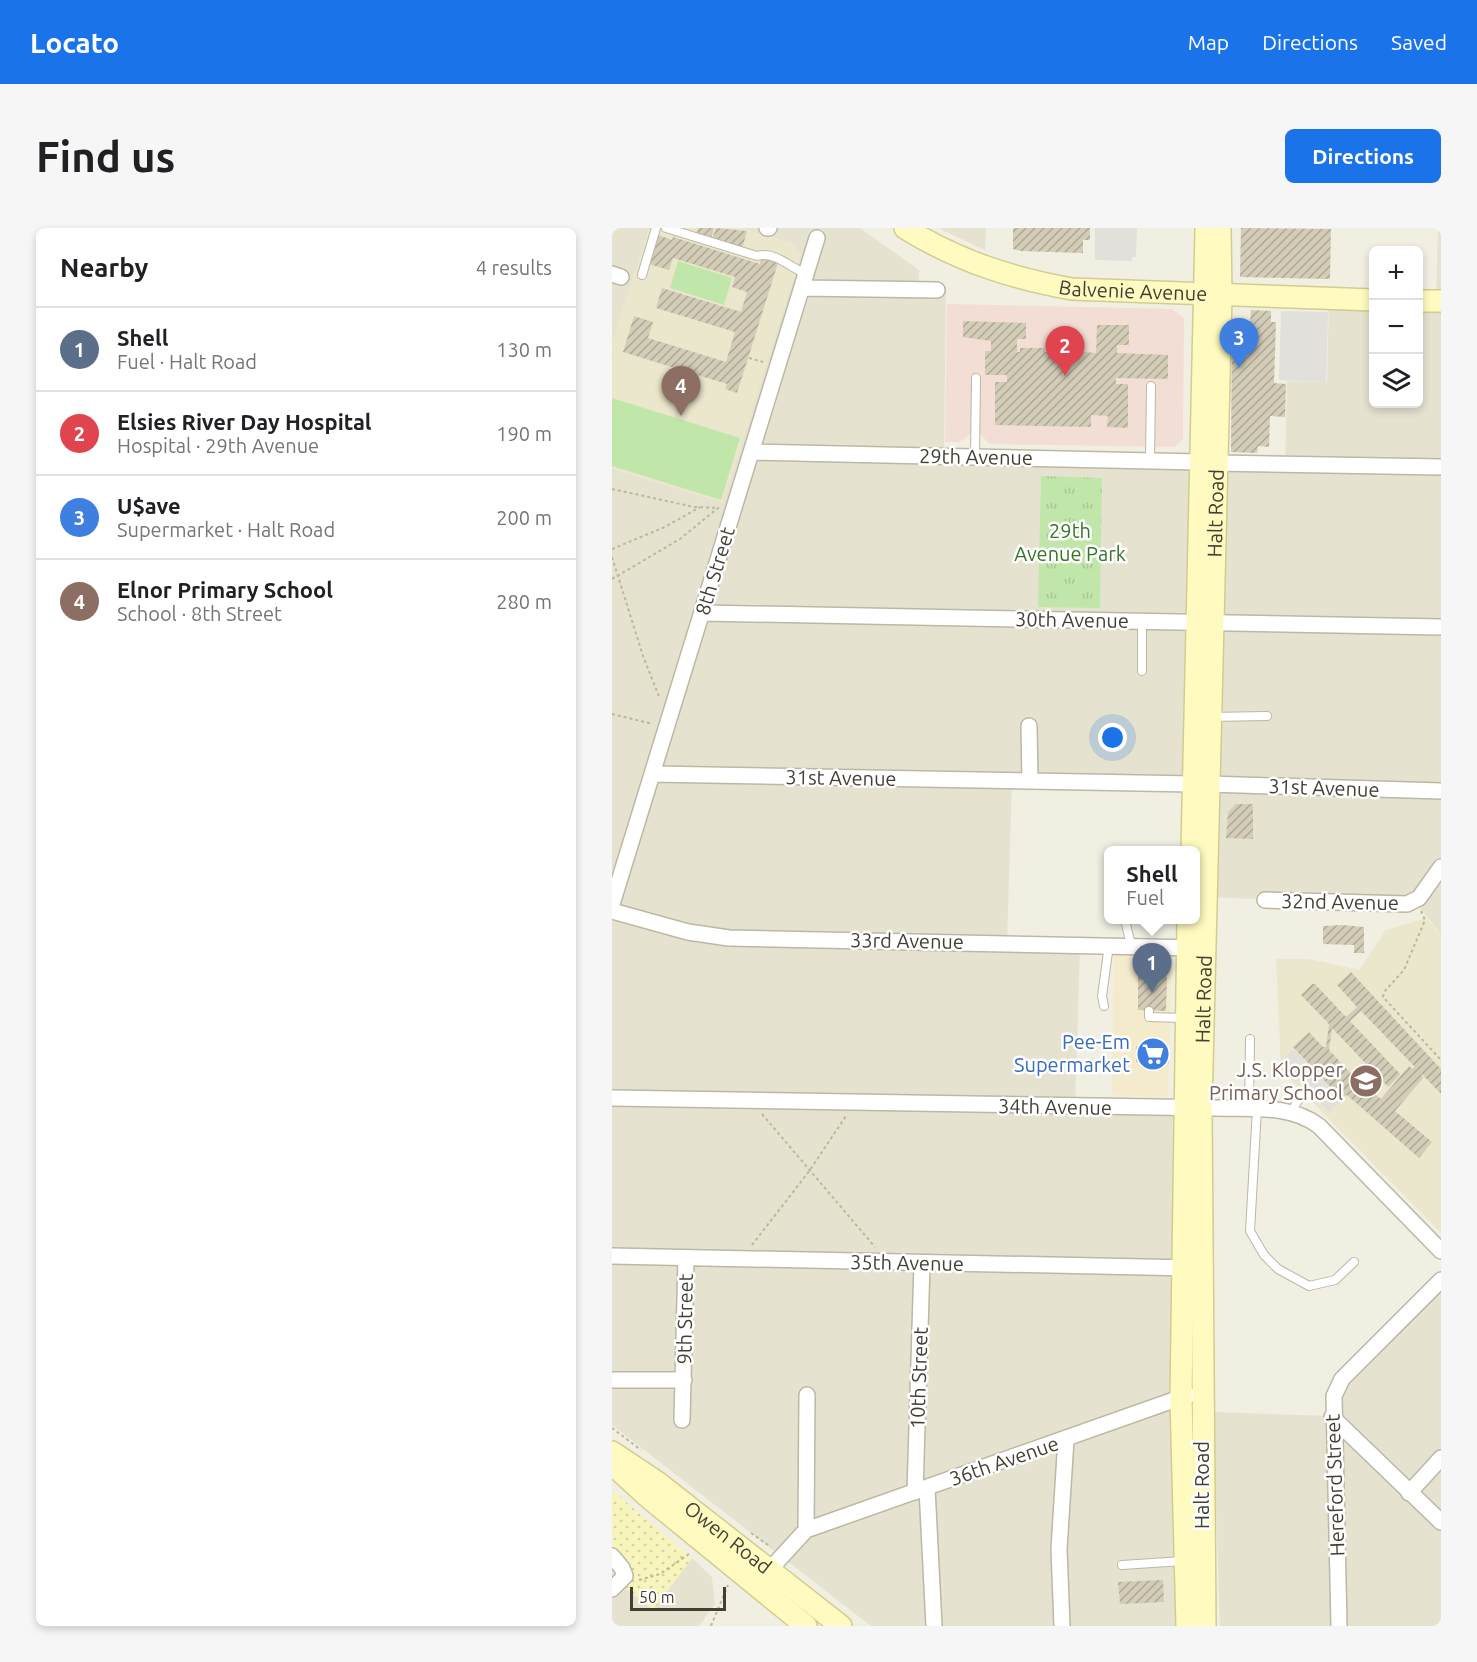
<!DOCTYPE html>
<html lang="en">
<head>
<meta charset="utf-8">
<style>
  :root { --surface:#fff; --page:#f6f6f6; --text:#202124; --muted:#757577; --line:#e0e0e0; --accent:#1a73e8 }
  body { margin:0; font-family:Ubuntu,sans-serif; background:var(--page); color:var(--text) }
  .controls { position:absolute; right:18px; top:18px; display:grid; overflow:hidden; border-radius:9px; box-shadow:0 3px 9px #0003 }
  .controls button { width:54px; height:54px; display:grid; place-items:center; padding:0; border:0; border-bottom:2px solid var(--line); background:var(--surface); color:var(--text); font:30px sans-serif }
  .scale { position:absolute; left:18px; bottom:15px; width:96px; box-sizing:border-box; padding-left:6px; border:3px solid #433f33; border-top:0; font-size:16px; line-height:21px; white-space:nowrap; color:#433f33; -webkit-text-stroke:4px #fff; paint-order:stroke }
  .you { position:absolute; left:501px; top:510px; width:21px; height:21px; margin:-15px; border:4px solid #fff; border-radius:50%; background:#1a73e8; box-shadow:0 0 0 9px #1a73e833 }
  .badge { display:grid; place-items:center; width:39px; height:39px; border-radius:50%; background:var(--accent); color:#fff; font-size:20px; font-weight:700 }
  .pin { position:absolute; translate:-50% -50px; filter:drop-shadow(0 2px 3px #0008) }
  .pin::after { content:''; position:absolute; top:32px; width:21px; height:18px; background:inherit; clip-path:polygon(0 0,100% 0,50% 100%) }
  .popup { position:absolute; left:492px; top:618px; width:96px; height:78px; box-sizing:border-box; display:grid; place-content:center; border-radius:9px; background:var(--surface); filter:drop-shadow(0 2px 4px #0005); font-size:20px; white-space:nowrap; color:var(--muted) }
  .popup b { font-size:22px; color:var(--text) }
  .popup::after { content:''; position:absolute; left:50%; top:100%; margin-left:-12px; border:12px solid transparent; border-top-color:var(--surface) }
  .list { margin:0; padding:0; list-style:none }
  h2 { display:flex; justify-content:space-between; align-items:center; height:78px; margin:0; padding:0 24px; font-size:26px }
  h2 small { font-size:20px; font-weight:400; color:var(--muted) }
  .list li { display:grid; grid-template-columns:39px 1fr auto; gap:18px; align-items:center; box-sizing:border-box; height:84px; padding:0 24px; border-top:2px solid var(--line) }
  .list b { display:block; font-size:22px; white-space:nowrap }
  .list p { margin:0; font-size:20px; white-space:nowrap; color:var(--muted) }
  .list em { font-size:20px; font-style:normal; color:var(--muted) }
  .icon { flex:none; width:33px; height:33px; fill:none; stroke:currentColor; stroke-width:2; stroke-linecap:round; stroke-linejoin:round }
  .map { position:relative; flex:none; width:829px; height:1398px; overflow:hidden; border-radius:9px }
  header { display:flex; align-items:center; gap:36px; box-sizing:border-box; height:84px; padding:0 30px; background:var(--accent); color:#fff }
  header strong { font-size:28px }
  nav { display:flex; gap:33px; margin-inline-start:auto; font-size:21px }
  .intro { display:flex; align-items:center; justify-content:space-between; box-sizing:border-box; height:144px; padding:0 36px }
  h1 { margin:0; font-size:42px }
  .button { padding:15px 27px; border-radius:9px; background:var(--accent); color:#fff; font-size:21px; font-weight:700 }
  main { display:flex; gap:36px; padding:0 36px }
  aside { flex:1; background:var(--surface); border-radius:9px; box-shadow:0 3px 9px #0003 }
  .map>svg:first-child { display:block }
  .residential { fill:#e5e2d0 }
  .commercial { fill:#f4eacc }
  .education { fill:#ebe7cc }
  .medical { fill:#f2ded5 }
  .grass { fill:#c1e6aa }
  .sand { fill:url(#sand-dots) }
  .park { fill:url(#park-tufts) }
  .parking { fill:#e1e0db }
  .building { fill:url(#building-hatch); fill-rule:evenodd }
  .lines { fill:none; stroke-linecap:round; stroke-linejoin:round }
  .lane-casing { stroke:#bcb8a5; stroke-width:10 }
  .street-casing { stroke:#bcb8a5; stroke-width:18 }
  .secondary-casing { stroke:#d2cc91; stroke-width:24 }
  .path { stroke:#beb796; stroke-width:2; stroke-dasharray:3 3; stroke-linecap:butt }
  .lane { stroke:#fff; stroke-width:8 }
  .street { stroke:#fff; stroke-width:15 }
  .secondary { stroke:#fffabf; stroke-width:21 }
  .labels { text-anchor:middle; stroke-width:5; stroke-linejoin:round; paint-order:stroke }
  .street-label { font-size:20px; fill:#433f33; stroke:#fff }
  .park-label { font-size:20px; fill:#377327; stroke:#fff }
  .shop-label { font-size:20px; fill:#366cbe; stroke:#fff; text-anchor:end }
  .education-label { font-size:20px; fill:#785e54; stroke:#fff; text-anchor:end }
</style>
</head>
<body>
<header>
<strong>Locato</strong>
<nav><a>Map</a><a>Directions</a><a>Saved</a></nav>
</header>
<div class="intro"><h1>Find us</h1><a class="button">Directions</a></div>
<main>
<aside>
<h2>Nearby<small>4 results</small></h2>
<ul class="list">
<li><span class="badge" style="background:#5c6f8a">1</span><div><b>Shell</b><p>Fuel · Halt Road</p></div><em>130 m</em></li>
<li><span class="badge" style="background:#e0444e">2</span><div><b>Elsies River Day Hospital</b><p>Hospital · 29th Avenue</p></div><em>190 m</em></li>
<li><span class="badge" style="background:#3f7fe0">3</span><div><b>U$ave</b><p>Supermarket · Halt Road</p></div><em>200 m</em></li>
<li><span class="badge" style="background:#8d6e63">4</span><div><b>Elnor Primary School</b><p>School · 8th Street</p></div><em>280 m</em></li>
</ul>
</aside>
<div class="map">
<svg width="829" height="1398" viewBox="0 0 829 1398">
  <defs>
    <pattern id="sand-dots" width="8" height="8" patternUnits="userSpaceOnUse" patternTransform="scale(1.5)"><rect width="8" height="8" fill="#f7f5bc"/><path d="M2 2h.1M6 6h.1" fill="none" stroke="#d5d3a2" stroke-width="1.8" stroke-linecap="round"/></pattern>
    <pattern id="park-tufts" width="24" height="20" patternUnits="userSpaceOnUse" patternTransform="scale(1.5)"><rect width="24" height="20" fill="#c1e6aa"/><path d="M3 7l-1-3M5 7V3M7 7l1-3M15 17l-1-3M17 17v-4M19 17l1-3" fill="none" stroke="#a7c693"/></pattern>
    <pattern id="building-hatch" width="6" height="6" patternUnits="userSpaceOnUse" patternTransform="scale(1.5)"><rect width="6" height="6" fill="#d3cdb8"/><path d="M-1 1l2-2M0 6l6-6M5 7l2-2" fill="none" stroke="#ada896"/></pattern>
  </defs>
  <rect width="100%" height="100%" fill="#f1efe2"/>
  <path class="residential" d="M0,0H248L307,42V61H334L332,229L587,235L580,557L400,554L395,716L468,717L463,880L572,882L574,1398H259L0,1197Z
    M330,0H374L373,22L330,2Z
    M826,0H829V706L803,674L790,677L596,669L605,235L673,237L675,153L715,154L717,70L761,71L762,176H806L807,71L824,72Z
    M829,1051V1398H608L601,1184L719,1188L730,1151Z
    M0,1327L8,1356L41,1381L80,1330L100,1349L103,1376L87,1398H0Z"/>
  <path class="commercial" d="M502,723L560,727L556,869L500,867Z"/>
  <path class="education" d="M37,0H131L180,15L189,27L111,275L0,241V135L2,127L0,126V114Z
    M814,690L829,706V1005L669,842L664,731H698L747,742L774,702Z"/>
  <path class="medical" d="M335,76L560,81L572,90L571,211L563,219L377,216L369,206H358L348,214H333Z"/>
  <path class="grass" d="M66,33L120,50L112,77L58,60Z
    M0,170L128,210L109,272L0,238Z"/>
  <path class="sand" d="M0,1262L80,1330L41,1382L13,1360L17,1355L12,1332L0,1318Z"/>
  <path class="park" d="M429,248L490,250L488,380L426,379Z"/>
  <path class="parking" d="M483,0H525L524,29H520V33L483,32Z
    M669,83L716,84L714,154L667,152Z
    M682,821L730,871L717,884L669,833Z"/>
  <path class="building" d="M86,0H102L99,11L84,7Z
    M104,0L135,3L130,21L100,11Z
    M401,0H478V12H471V25L409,23L401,21Z
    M629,0L719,1L718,51L628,49Z
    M46,7L60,12L61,9L148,36L149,30L166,35L125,165L113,161L115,156L11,124L22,88L41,94L36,110L114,134L123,104L44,80L50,60L129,84L135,64L120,59L123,49L61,30L57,42L37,36Z
    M639,82L659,83V94H664L662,155L674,156L673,189L658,188L657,219L646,218L645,225L619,224L620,100L626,96H638Z
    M351,93L414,95V111H405V124H408V120H433V124H443V121L484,125L485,97H517V117H505V125L556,127V151L504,150V156H516V200L495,199L496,188L479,187V199L383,197V154H395V147H373V123H379V113L351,109Z
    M624,576H641V611L614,610L616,584Z
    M730,697L752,699V725H742V717L711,716V698Z
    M739,744L829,841V866L809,845L811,850L783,883L820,914L807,930L735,867L728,869L681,819L697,804L711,819H714L717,796L689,767L700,756H703L734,789L745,779L725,757ZM749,783L803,839L800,841L797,838L769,871L747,854L717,822L720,800L776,859L787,848L788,846L738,793Z
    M526,748L555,749L554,783L526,782Z
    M524,818L557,819V835L524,834Z
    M551,1352L552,1374L508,1376L506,1354Z"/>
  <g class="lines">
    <defs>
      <path id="lane" d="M54,0L145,28C163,23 179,40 194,46
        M30,47L44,0
        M363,229L364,150
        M538,233L539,158
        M530,393V443
        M599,489L655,488
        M513,692L519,717
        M538,748L539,718
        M492,778L490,768L497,717
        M537,783V789L572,790
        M637,881L638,811
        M645,881L638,1003L652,1027L666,1041L697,1058L723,1052L742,1034
        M679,884L691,864
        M510,1337L571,1333"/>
      <path id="street" d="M155,0H157
        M0,46L9,49
        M190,60L325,62
        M140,224L587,234
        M604,235L829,239
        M91,385L829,399
        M417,498L418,553
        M41,546L581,556
        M596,556L829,563
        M653,672L795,676L807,670L829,639
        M0,676L205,10
        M0,683L76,704L117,710L585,720
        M0,870L604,880C638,881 679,876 707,898L829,1023
        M0,1028L579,1040
        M0,1152H72
        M720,1189L829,1294
        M70,1192L74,1030
        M315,1260L322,1398
        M303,1264L310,1036
        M797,1265L829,1230
        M194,1302L195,1167
        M0,1328L10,1340L13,1348L0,1361
        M152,1348L194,1302L576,1167
        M450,1398L447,1321L454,1211
        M727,1398L722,1168L730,1151L829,1052"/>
      <g id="secondary">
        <path id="s1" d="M293,0C346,33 399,50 460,61L762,72"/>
        <path d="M806,73H829"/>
        <path d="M580,622L594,2"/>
        <path id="s2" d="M0,1224L45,1254L229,1398"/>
        <path d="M1,1237L36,1269L194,1398"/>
        <path d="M575,1398L569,1170L576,692"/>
        <path id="s3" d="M593,1398L589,880L609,68L608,0"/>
      </g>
    </defs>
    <use href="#lane" class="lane-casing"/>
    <use href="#street" class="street-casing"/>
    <use href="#secondary" class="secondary-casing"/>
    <path class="path" d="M137,130L151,134
      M0,261L82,279L107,280
      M0,321L53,299L88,279
      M0,329L31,428L48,471
      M0,351L68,311L106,280
      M0,486L41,496
      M809,683L813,692L792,742L772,764L771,769L829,832
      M150,886L263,1019
      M140,1017L198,942L234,888
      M0,1200L29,1222
      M139,1305L159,1319
      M27,1352L48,1346L77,1326
      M99,1398L116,1357"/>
    <use href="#lane" class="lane"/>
    <use href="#street" class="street"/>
    <use href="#secondary" class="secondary"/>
  </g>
  <defs>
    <symbol id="supermarket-disc" viewBox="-11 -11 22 22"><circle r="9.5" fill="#3f7fe0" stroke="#fff"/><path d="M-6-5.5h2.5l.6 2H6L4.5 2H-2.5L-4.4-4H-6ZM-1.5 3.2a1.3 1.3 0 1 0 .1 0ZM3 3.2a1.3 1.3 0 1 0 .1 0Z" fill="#fff"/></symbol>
    <symbol id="school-disc" viewBox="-11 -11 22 22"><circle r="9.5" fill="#8d6e63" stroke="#fff"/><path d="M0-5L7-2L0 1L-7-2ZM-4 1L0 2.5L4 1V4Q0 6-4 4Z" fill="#fff"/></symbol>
  </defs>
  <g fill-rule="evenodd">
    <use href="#supermarket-disc" x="522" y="807" width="38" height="38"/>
    <use href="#school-disc" x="735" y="834" width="38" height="38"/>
  </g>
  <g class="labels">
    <g class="street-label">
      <text dy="7" stroke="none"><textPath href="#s1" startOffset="240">Balvenie Avenue</textPath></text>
      <text transform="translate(364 229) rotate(1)" y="7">29th Avenue</text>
      <text dy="7" stroke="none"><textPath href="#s3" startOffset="1113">Halt Road</textPath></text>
      <text transform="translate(103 343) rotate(-73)" y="7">8th Street</text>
      <text transform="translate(460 392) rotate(1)" y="7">30th Avenue</text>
      <text transform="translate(229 550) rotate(1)" y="7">31st Avenue</text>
      <text transform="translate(712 560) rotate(2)" y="7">31st Avenue</text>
      <text transform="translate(728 674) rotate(1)" y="7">32nd Avenue</text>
      <text transform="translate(295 713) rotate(1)" y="7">33rd Avenue</text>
      <text dy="7" stroke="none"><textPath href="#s3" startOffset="627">Halt Road</textPath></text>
      <text transform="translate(443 879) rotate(1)" y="7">34th Avenue</text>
      <text transform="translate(295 1035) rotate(1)" y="7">35th Avenue</text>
      <text transform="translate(73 1091) rotate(-89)" y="7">9th Street</text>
      <text transform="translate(307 1150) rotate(-88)" y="7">10th Street</text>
      <text transform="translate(392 1233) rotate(-19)" y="7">36th Avenue</text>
      <text transform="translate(590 1257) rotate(-90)" y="7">Halt Road</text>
      <text transform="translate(723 1257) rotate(-92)" y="7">Hereford Street</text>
      <text dy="7" stroke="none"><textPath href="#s2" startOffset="144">Owen Road</textPath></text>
    </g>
    <g class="park-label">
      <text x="458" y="310">29th<tspan x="458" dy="23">Avenue Park</tspan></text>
    </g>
    <g class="shop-label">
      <text x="518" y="821">Pee-Em<tspan x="518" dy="23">Supermarket</tspan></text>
    </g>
    <g class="education-label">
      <text x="731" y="849">J.S. Klopper<tspan x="731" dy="23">Primary School</tspan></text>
    </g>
  </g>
</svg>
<div class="controls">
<button>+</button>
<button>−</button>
<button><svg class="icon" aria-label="layers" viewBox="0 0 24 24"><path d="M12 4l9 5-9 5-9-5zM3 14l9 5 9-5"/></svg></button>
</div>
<div class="scale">50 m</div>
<div class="you"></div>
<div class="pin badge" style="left:540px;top:765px;background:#5c6f8a">1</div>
<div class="popup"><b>Shell</b>Fuel</div>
<div class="pin badge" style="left:453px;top:148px;background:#e0444e">2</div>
<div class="pin badge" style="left:627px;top:140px;background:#3f7fe0">3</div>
<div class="pin badge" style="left:69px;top:188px;background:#8d6e63">4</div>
</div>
</main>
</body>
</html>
